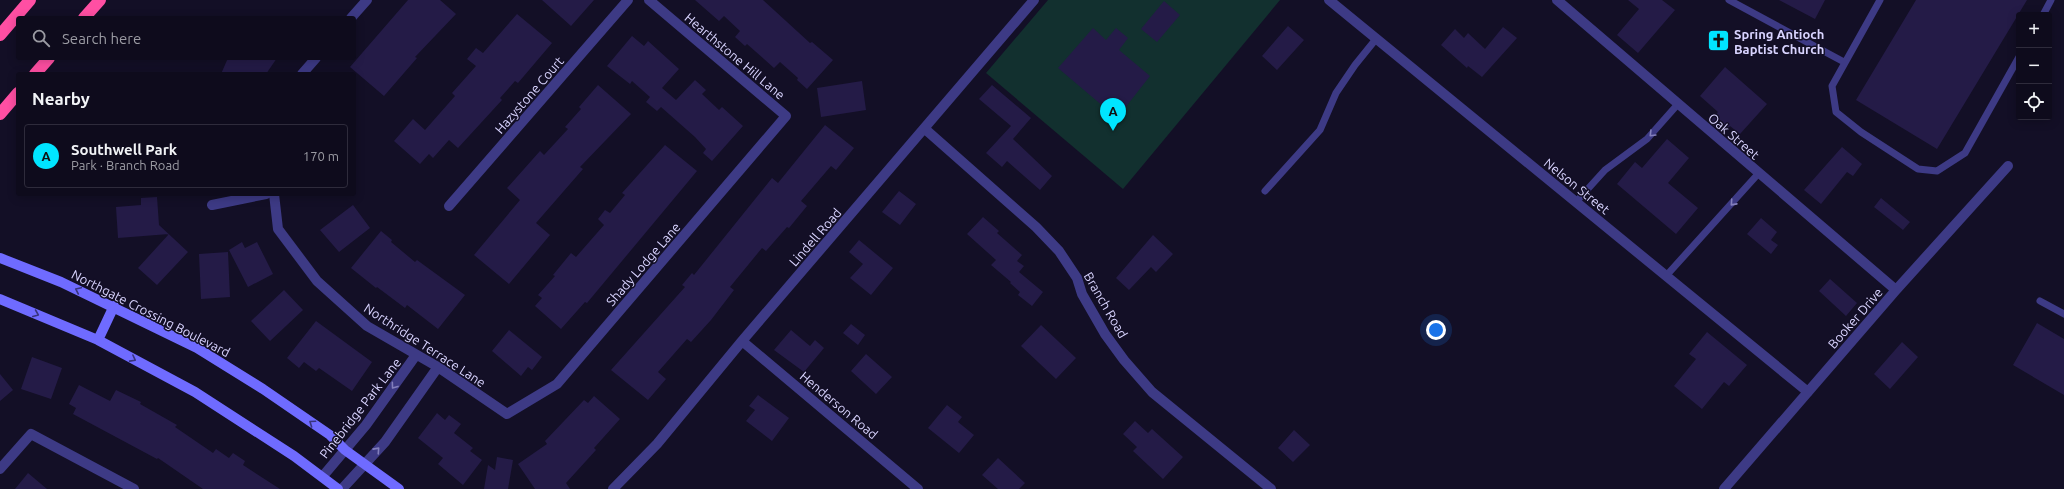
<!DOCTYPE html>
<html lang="en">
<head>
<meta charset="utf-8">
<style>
  :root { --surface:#0e0b1c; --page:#1c1929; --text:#f1f3f6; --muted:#9b9ba3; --line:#2e2b3b; --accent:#00e5ff }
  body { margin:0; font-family:Ubuntu,sans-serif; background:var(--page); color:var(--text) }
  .controls { position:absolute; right:12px; top:12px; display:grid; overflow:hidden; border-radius:4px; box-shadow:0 2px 10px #0003 }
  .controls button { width:36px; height:36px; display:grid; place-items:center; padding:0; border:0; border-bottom:1px solid var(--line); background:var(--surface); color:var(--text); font:20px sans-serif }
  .you { position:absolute; left:1436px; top:330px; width:14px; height:14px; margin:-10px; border:3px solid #fff; border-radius:50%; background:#1a73e8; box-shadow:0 0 0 6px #1a73e833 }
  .badge { display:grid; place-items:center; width:26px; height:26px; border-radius:50%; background:var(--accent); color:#111; font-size:13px; font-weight:700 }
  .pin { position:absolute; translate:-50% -33px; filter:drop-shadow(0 1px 2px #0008) }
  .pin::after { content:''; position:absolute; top:21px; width:14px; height:12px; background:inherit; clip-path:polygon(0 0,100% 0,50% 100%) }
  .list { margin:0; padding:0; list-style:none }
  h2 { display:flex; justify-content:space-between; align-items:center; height:52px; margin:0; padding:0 16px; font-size:17px }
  h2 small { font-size:13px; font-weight:400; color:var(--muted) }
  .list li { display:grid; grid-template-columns:26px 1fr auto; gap:12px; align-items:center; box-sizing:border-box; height:64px; margin:0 8px 8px; padding:0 8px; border:1px solid var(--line); border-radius:4px }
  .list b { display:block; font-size:15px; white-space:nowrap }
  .list p { margin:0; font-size:13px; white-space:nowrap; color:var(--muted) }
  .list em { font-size:13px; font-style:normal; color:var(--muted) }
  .icon { flex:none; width:22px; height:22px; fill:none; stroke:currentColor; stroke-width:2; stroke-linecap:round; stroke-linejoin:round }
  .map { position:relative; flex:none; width:2064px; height:489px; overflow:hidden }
  .search { position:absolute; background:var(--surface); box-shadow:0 2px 10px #0003; left:16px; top:16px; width:340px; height:44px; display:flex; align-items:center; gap:10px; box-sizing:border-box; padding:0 14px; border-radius:4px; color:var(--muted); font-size:15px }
  .panel { position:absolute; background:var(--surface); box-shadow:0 2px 10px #0003; left:16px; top:72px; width:340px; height:124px; border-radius:4px }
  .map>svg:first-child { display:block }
  .green { fill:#12302f }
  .building { fill:#241b47 }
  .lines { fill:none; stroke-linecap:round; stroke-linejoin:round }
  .lane { stroke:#3d3a85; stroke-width:7 }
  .street { stroke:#3d3a85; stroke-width:10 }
  .secondary { stroke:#6f6bff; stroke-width:10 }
  .highway { stroke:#ff4fa3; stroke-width:12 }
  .oneway { stroke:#837fbc }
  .oneway2 { stroke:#38347d }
  .labels { text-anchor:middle; stroke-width:3; stroke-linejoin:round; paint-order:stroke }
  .poi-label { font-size:13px; font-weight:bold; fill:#d9d4ff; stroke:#130f26; text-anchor:start }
  .street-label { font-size:13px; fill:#d9d4ff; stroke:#130f26 }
</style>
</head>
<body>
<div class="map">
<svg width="2064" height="489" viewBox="0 0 2064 489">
  <rect width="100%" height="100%" fill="#130f26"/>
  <path class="green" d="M1048,0H1280L1123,189L986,73Z"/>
  <path class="building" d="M408,0H440L456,14L415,57L417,58L384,96L350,67Z
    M542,0H594L571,26Z
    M695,0H763L810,43L812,42L833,60L807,89L797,80L798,78L780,62L774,68L747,44L745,46L735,37L740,31L724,16L719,21Z
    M1628,0H1662L1675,10L1638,53L1617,35L1639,9Z
    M1779,0H1825L1815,19Z
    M1916,0H2027L1937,149L1856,100Z
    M1164,1L1180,15L1157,42L1141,29Z
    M517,14L552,43L518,83L515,81L500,98L502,100L458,148L449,140L433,158L429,154L420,164L394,141L413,119L425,130L455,96L452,93L476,66L467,59L476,48L483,53Z
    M1288,26L1304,40L1277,70L1262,56Z
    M1503,27L1517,38L1482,77L1468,66L1467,68L1441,45L1455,29L1464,38L1468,33L1485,49Z
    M1093,28L1106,40L1116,28L1128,38L1119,50L1150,76L1117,118L1058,68Z
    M632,36L644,46L648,41L679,69L662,88L676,100L695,80L706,90L702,94L719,110L722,107L743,126L712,161L703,153L706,149L695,137L661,107L657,111L646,102L650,97L632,81L630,84L607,66Z
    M228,58H277L266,74H221Z
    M1725,67L1767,104L1740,134L1730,126L1723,134L1709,122L1718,112L1700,96Z
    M862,81L866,110L821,117L817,88Z
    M598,85L631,114L580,167L583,169L536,223L550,235L509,284L474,255L520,200L507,188L540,151L544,155L568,129L565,127L581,109L579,107Z
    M992,85L1031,118L1013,139L1052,176L1040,190L1007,161L1002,167L986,153L1011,126L979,99Z
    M825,125L854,148L836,170L831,166L801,201L807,206L789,228L787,227L766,251L762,248L730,287L734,290L711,320L691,342L687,339L658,372L666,379L648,400L611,370L685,287L682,285L692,273L694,275L772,178L778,183Z
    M1667,139L1689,158L1668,183L1698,208L1676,234L1617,184L1635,162L1642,168Z
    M665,145L697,171L587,303L585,302L561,329L535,306L542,298L538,295L555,276L553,275L571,253L576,257L604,225L598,219L605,210L610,213L625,195L622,193Z
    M1842,147L1862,164L1853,176L1847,172L1821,204L1804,190Z
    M899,191L916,204L900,225L882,212Z
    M157,197L159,225L188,252L157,285L138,268L169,234L118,238L116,207L141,205V198Z
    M1881,198L1910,222L1903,230L1874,207Z
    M353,205L370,228L339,252L320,230Z
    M983,217L999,231L997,233L1022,255L1017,261L1024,266L1019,272L1043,292L1032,306L1018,295L1020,292L1010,283L1011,282L991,265L996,260L967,234Z
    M1761,218L1777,232L1771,240L1778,245L1771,254L1747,234Z
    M381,231L392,240L391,242L415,262L417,260L465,295L438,329L407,305L405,308L377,287L376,288L351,268Z
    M1153,235L1173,254L1156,272L1151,267L1129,290L1116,278Z
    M859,240L893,268L871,295L850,278L863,264L849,252Z
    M242,242L245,248L257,242L273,274L248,287L229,250Z
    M228,252L230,297L201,299L199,254Z
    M1830,279L1857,303L1846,316L1819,291Z
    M284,290L303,310L270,341L251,321Z
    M316,321L372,362L352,391L319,368L316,371L304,362L299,368L287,358Z
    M2037,323L2064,339V395L2013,365Z
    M851,324L865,335L858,345L843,333Z
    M1041,325L1076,358L1056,379L1021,346Z
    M509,330L542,357L532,370L528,367L521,376L492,351Z
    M791,330L810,346L815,340L824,348L804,372L774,350Z
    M1707,332L1747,365L1729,386L1724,382L1702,409L1674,386L1696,359L1689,354Z
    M1902,342L1918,357L1890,389L1874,374Z
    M866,354L892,377L876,394L851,371Z
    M32,357L62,368L51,399L21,389Z
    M0,374L13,390L0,401Z
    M79,385L110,401L116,390L141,402L140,404L177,425L175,427L213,453L216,449L229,458L233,453L245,461L243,465L280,489H203L158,458L157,459L73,414L76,408L69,404Z
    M758,395L789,418L772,441L746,421L755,410L749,406Z
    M594,396L620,419L594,448L596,450L566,483L570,489H535L518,464L547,444L545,441L584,400L588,403Z
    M947,405L962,417L958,422L974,435L959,453L928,428Z
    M437,413L445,420L449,415L461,424L454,433L473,448L470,451L482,460L463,485L438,464L443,458L418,438Z
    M1135,421L1148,433L1152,429L1183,457L1163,479L1133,451L1137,447L1123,434Z
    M1294,430L1310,445L1293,462L1278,448Z
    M497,457L513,460L508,489H484L488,465L495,470Z
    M998,458L1025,483L1019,489H998L982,475Z
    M28,473L47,489H15Z"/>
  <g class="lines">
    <path class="lane" d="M1729,0L1844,62
      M1880,0L1832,86L1836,112L1861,132L1918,169L1937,171L1965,153L2019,57
      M2043,15L2051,0
      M1265,191L1320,130L1336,93L1355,65L1376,39
      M1576,202L1605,170L1647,139L1678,104
      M1666,276L1758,174
      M2040,301L2064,314"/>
    <path class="street" d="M1329,0L1808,392
      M1557,0L1896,290
      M351,18L367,0
      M302,74L316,58
      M925,129L1036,227L1059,251L1077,278L1082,294L1105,334L1124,360L1152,392L1271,489
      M274,194L278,229L317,281L367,326L438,367L507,414L557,384L786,116L649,0
      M212,205L266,194
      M449,206L628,0
      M742,341L918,489
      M0,469L31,434L134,489
      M323,476L366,425L416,355
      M342,489L385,442L438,367
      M613,489L657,444L742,341L1034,0
      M1724,489L1896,290L2008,166"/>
    <path class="secondary" d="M0,258L61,282L197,348L263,389L330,435L345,450L399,489
      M0,299L98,340L195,392L294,456L338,489
      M98,340L114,306"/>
    <path class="highway" d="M84,18L100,0
      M0,35L30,0
      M35,74L49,58
      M0,114L18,93"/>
  </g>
  <defs><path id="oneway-chevron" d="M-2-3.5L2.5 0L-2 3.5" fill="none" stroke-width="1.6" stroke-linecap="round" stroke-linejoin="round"/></defs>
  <g class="oneway">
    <use href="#oneway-chevron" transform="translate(1652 134) rotate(135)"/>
    <use href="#oneway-chevron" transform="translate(1733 203) rotate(132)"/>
    <use href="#oneway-chevron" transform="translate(394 386) rotate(126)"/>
    <use href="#oneway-chevron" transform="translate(377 450) rotate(-48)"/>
  </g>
  <g class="oneway2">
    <use href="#oneway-chevron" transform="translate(78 290) rotate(-155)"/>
    <use href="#oneway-chevron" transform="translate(36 314) rotate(23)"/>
    <use href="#oneway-chevron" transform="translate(133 359) rotate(28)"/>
    <use href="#oneway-chevron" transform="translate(312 423) rotate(-145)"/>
  </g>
  <defs>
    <symbol id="church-square" viewBox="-11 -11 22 22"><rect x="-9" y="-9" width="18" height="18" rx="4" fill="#00e5ff" stroke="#130f26"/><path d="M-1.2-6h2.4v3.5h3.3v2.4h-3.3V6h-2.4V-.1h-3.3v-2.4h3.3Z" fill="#111"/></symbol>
  </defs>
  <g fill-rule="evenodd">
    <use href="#church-square" x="1706" y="28" width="25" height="25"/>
  </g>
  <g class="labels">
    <g class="poi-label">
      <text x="1734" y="39">Spring Antioch<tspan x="1734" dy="15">Baptist Church</tspan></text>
    </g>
    <g class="street-label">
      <text transform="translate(735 56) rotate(40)" y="5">Hearthstone Hill Lane</text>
      <text transform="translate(529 95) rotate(-49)" y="5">Hazystone Court</text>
      <text transform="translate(1734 136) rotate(41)" y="5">Oak Street</text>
      <text transform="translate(1577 186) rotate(39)" y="5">Nelson Street</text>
      <text transform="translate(815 237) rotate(-49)" y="5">Lindell Road</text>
      <text transform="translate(643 264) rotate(-49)" y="5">Shady Lodge Lane</text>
      <text transform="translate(1106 305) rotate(60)" y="5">Branch Road</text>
      <text transform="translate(151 313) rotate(27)" y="5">Northgate Crossing Boulevard</text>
      <text transform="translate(1855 318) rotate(-49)" y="5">Booker Drive</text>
      <text transform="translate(425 345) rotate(33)" y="5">Northridge Terrace Lane</text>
      <text transform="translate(839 405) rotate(40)" y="5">Henderson Road</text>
      <text transform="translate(360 408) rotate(-52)" y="5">Pinebridge Park Lane</text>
    </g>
  </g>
</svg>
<div class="controls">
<button>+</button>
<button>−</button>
<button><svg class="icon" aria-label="locate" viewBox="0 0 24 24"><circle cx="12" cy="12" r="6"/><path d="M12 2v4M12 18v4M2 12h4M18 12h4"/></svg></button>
</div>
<div class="you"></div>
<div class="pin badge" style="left:1113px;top:131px">A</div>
<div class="search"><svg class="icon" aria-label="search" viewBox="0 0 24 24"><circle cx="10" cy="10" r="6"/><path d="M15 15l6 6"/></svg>Search here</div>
<section class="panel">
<h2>Nearby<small></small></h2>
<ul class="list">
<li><span class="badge">A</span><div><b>Southwell Park</b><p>Park · Branch Road</p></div><em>170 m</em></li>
</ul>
</section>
</div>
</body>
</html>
